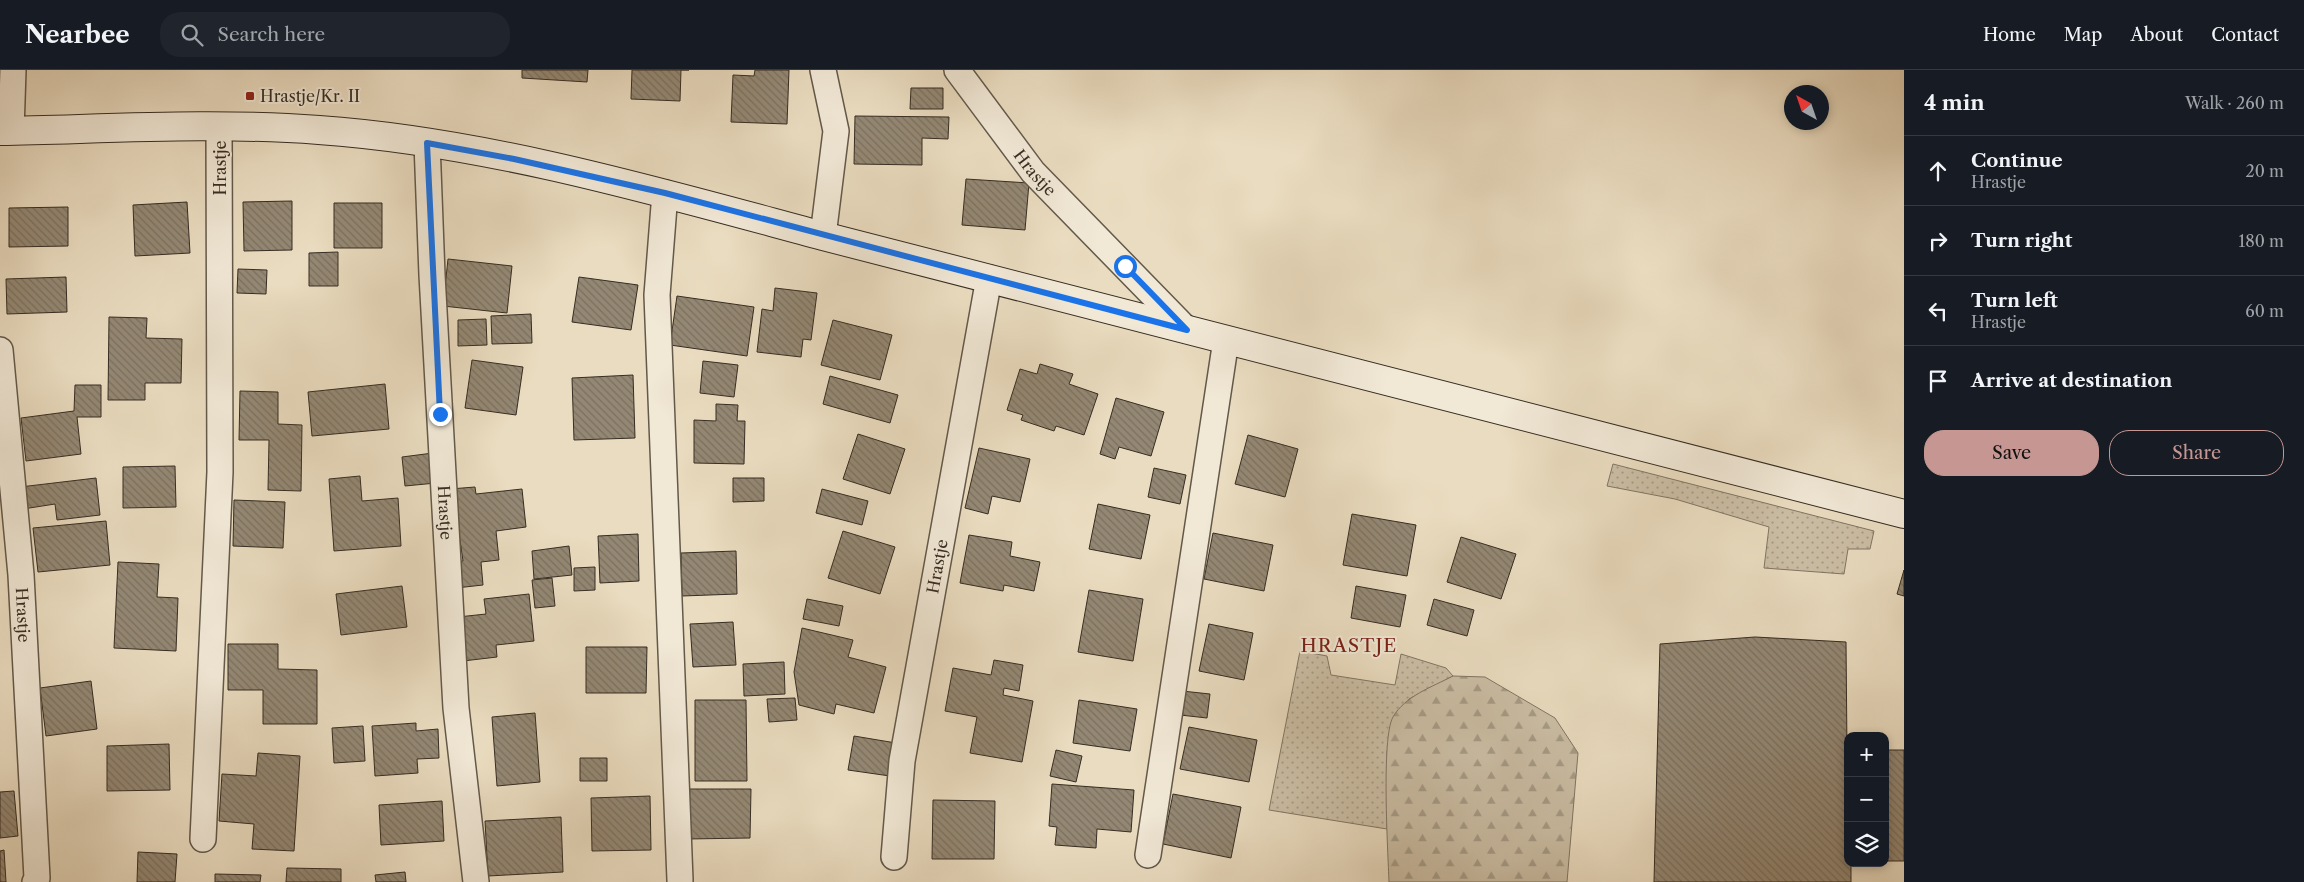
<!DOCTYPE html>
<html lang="en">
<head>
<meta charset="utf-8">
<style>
  :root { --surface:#171b24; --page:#20242c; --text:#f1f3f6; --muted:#9ea1a6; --line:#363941; --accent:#c59692 }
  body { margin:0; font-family:"Libre Caslon Text",serif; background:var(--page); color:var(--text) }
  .controls { position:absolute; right:15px; bottom:15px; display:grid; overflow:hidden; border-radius:10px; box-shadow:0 2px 8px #0003 }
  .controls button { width:45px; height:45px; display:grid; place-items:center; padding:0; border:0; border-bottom:1px solid var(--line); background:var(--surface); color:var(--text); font:25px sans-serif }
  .compass { position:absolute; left:1784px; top:15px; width:45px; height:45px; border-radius:50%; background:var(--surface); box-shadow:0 2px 8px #0003; rotate:320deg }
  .stop { position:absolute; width:15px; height:15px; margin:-11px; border:4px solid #1a73e8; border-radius:50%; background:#fff }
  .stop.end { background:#1a73e8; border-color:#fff; box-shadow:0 1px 5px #0008 }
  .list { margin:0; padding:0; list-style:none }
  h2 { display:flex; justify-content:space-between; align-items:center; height:65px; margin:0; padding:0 20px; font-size:21px }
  h2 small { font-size:16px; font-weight:400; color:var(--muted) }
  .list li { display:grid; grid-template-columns:32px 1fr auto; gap:15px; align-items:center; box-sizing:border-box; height:70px; padding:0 20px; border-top:1px solid var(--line) }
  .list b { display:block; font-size:19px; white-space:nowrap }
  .list p { margin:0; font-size:16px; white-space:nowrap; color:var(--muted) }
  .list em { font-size:16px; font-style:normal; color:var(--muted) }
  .actions { display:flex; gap:10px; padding:15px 20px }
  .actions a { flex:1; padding:11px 0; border:1px solid var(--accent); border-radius:20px; text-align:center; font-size:18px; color:var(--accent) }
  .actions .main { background:var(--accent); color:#111 }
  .icon { flex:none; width:28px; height:28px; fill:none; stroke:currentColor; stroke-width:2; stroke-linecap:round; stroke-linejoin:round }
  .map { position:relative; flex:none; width:1904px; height:812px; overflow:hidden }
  header { display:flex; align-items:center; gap:30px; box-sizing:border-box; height:70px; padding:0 25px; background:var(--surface); border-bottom:1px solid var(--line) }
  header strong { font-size:24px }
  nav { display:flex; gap:28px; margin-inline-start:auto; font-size:18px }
  .search { width:350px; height:45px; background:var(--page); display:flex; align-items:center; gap:12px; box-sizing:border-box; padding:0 18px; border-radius:20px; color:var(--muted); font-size:19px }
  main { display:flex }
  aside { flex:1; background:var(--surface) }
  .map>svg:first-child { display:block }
  .grass { fill:url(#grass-dots); stroke:#807664 }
  .forest { fill:url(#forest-firs); stroke:#807664 }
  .building { fill:url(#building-back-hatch); stroke:#362d22 }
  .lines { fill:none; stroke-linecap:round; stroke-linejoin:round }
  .street-casing { stroke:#63594a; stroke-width:28 }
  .secondary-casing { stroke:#362d22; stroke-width:30 }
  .street { stroke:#f1e8d6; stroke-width:25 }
  .secondary { stroke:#f1e8d6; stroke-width:28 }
  .route { stroke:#1a73e8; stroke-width:6 }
  .poi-dot { fill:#8f2418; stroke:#f1e8d6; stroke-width:2 }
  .labels { text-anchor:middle; stroke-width:4; stroke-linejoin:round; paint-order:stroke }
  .poi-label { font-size:16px; fill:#362d22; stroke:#f1e8d6; text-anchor:start }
  .street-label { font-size:16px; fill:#362d22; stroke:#f1e8d6 }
  .quarter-label { font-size:19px; letter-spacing:1px; fill:#7a1f14; stroke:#f1e8d6 }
</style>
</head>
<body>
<header>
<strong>Nearbee</strong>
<div class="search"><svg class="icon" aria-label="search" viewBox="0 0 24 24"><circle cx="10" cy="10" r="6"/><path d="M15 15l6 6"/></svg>Search here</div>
<nav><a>Home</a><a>Map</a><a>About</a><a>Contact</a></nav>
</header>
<main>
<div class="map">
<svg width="1904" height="812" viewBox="0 0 1904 812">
  <defs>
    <pattern id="grass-dots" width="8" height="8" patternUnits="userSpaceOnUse" patternTransform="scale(1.25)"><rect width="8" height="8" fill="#cbbea5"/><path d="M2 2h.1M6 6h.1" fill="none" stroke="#a69b86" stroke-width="1.8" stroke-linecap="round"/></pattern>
    <pattern id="forest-firs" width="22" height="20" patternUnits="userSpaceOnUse" patternTransform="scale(1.25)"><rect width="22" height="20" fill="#cbbea5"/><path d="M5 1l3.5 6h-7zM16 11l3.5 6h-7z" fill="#a69b86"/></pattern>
    <pattern id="building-back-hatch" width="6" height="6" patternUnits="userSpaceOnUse" patternTransform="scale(1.25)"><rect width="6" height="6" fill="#948874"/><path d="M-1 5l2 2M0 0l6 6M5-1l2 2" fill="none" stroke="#7a705f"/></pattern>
  </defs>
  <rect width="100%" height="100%" fill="#eadcc0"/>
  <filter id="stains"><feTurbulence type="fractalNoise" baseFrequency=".004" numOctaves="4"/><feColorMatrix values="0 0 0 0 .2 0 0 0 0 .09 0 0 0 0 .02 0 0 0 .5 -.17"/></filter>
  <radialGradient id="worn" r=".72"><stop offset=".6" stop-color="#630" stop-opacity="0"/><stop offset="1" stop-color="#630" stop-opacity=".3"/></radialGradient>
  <path class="grass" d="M1613,394L1874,461L1870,479H1848L1844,504L1764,498L1769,457L1675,429L1607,416Z
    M1300,581L1327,586L1331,605L1395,615L1401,584L1446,598L1453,606L1409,629L1387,681V759L1269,740Z"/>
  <path class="forest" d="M1453,606L1485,607L1555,648L1578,683L1567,812H1389C1388,783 1381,668 1393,647C1405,626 1432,617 1453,606Z"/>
  <path class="building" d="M522,0H588L587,12L522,8Z
    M632,0H689H681L680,31L631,29Z
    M755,0H789L787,54L731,52L733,5L754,6Z
    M911,18H943V39H910Z
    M855,46L949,47L948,69L922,68V95L854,94Z
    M966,109L1029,113L1025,160L962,155Z
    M292,131V180L244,181L243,132Z
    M187,132L190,183L135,186L133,135Z
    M334,133H382V178H334Z
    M68,137V176L9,177V138Z
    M338,182V216H309V183Z
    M448,189L512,196L507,243L443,236Z
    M238,199L267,200L266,224L237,223Z
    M66,207L67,242L7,244L6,209Z
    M579,207L638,215L631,260L572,252Z
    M775,218L817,223L811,270L803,269L801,287L757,282L762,239L773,241Z
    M677,226L754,237L747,286L670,275Z
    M531,244L532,273L492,274L491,246Z
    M109,247L147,248L146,268L182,269L181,313H145V330H108Z
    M486,249L487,275L458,276V250Z
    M833,250L892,265L880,310L821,295Z
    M472,290L523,297L516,345L465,338Z
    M703,291L738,295L734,327L700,323Z
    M1040,294L1073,304L1069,314L1098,324L1084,365L1056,356L1054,361L1021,350L1023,345L1007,340L1020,299L1037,304Z
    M633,305L635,368L574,370L572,308Z
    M830,306L898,325L890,353L823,334Z
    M385,314L389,359L312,366L308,322Z
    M75,315H101V347H77L81,384L26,391L21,348L74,341Z
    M240,321L278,322V354L302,355L301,421L268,420L269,370H239Z
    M1116,328L1164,342L1151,386L1119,377L1115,389L1100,384Z
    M716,334L738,335L737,351H745L744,394L694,393V350L716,351Z
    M858,364L905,379L890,424L843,409Z
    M1248,365L1298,379L1285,427L1235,414Z
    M979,378L1030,389L1020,432L992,426L988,444L965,438Z
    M433,383L436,413L405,416L402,387Z
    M175,396L176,437L123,438V397Z
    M1154,398L1186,405L1180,434L1148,427Z
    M360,406L362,431L398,428L401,476L334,481L329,409Z
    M96,408L100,445L57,450L55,434L23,439L20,417Z
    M733,408H764V431L733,432Z
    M475,417L476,424L522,419L526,457L496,461L499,490L481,492L483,515L456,518L453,492L463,491L460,470L456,471L450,419Z
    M822,419L868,431L862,455L816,443Z
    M234,430L285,432L283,478L233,476Z
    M1098,434L1150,445L1141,489L1089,479Z
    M1352,444L1416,455L1407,506L1343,495Z
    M106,451L110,495L38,502L33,458Z
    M843,461L895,477L880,524L828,508Z
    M1213,463L1273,475L1264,521L1204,509Z
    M638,464L639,511L600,513L598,466Z
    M969,465L1012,472L1010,486L1040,492L1034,521L1004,515L1003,521L960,513Z
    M1461,467L1516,484L1501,529L1447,512Z
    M569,476L572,505L534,509L532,481Z
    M736,481L737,524L682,526L681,483Z
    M118,492L159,494L157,527L178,528L176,581L114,578Z
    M595,497V520L574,521V498Z
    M1904,500V526L1897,524Z
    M552,508L555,536L535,538L532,510Z
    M402,516L407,557L341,565L336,524Z
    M1356,516L1406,525L1400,557L1351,548Z
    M1089,520L1143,529L1133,591L1078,582Z
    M529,524L534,571L496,575L497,587L463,591L458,547L486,544L484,529Z
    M807,529L843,536L839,556L803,549Z
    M1434,529L1474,540L1467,566L1427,555Z
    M733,552L736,595L693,597L690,554Z
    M1209,554L1253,563L1244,610L1199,601Z
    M802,558L853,570L848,587L886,597L874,643L836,634L834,644L799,635L794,602Z
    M1755,567L1846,572L1848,793H1851V812H1654L1660,574Z
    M228,574H278V599L317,600V654H263V620H228Z
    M586,577H647L646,623H586Z
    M994,590L1023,595L1019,621L1004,618L1003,625L1033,631L1022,692L970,683L977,647L945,641L953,598L991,605Z
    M784,592L785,624L744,626L743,594Z
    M91,611L97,659L46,666L40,618Z
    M1182,621L1210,624L1207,648L1180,645Z
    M795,628L797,650L769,652L767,629Z
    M695,630H746L747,711H695Z
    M1079,630L1137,639L1130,681L1073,673Z
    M535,643L540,712L497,716L492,647Z
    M416,653V661L438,659L439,688L417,689L418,703L375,706L372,656Z
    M363,656L365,691L334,693L332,658Z
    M1189,657L1257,670L1249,712L1180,699Z
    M854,666L896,673L890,706L848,700Z
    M169,674L170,720L107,721V676Z
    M1056,680L1082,686L1076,712L1050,706Z
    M1885,680H1904V791H1885Z
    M258,683L300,686L294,781L252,779L254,754L219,751L222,704L256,706Z
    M580,688H607V711H580Z
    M1052,714L1134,720L1131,762L1097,759L1096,778L1055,775L1057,757L1049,756Z
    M687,719H751L750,768L687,769Z
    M14,721L18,766L0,768V722Z
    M1173,724L1241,737L1231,788L1163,774Z
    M650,726L651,780L592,781L591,728Z
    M933,730L995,731L994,789H932Z
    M442,731L444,771L381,775L379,735Z
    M561,747L563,802L488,806L485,751Z
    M4,780L6,812H0V781Z
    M138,782L177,784L175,812H137Z
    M287,798L341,799V812H286Z
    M405,802L406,812H376L375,805Z
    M215,804L261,805L260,812H215Z"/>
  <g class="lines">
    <defs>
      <g id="street">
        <path id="s1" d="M957,0L1033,102L1187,260"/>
        <path d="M11,61L13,0"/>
        <path id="s2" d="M427,73L432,205L456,638L476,812"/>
        <path d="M665,123L657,225L680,810"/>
        <path d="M823,166L836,61L823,0"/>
        <path id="s3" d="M0,280L21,505L37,808L35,812"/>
        <path d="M203,769L220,402L219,57"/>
        <path d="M1148,785L1226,270"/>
        <path id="s4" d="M894,787L902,691L989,208"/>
      </g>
      <path id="secondary" d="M0,61C106,59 213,52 319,60C489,72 659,122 823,166L1904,444"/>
    </defs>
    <use href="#street" class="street-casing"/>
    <use href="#secondary" class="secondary-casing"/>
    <use href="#street" class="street"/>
    <use href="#secondary" class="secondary"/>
  </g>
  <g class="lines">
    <path class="route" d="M440,344L427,73L514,89L665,123L1187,260L1125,196"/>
  </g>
  <rect class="poi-dot" x="245" y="21" width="10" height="10" rx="2.5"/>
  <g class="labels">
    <g class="poi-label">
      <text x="260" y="32">Hrastje/Kr. II</text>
    </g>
    <g class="street-label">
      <text transform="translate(220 98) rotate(-90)" y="6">Hrastje</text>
      <text dy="6" stroke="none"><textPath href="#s1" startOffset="129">Hrastje</textPath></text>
      <text dy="6" stroke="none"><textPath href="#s2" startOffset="370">Hrastje</textPath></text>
      <text dy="6" stroke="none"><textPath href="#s4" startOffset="294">Hrastje</textPath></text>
      <text dy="6" stroke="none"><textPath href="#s3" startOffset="266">Hrastje</textPath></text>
    </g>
    <g class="quarter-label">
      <text x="1349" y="582">HRASTJE</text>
    </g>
  </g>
  <rect width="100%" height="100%" filter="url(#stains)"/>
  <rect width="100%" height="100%" fill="url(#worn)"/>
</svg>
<div class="controls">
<button>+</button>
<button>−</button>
<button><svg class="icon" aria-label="layers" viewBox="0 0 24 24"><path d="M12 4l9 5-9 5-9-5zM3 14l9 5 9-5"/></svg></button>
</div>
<svg class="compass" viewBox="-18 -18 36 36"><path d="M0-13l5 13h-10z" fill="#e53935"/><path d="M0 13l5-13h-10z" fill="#9ea1a6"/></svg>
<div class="stop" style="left:1125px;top:196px"></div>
<div class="stop end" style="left:440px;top:344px"></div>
</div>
<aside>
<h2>4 min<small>Walk · 260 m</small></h2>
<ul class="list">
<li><svg class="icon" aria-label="ahead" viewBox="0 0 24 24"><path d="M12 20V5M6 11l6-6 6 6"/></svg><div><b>Continue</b><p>Hrastje</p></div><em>20 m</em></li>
<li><svg class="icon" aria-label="right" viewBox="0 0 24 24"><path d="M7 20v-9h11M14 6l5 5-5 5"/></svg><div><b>Turn right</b></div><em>180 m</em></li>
<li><svg class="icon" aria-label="left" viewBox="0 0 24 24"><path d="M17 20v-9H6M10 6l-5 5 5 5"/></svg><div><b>Turn left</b><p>Hrastje</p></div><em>60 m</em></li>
<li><svg class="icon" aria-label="arrive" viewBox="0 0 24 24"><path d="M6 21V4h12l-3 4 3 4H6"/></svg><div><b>Arrive at destination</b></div></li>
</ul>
<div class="actions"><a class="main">Save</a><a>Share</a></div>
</aside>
</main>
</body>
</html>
